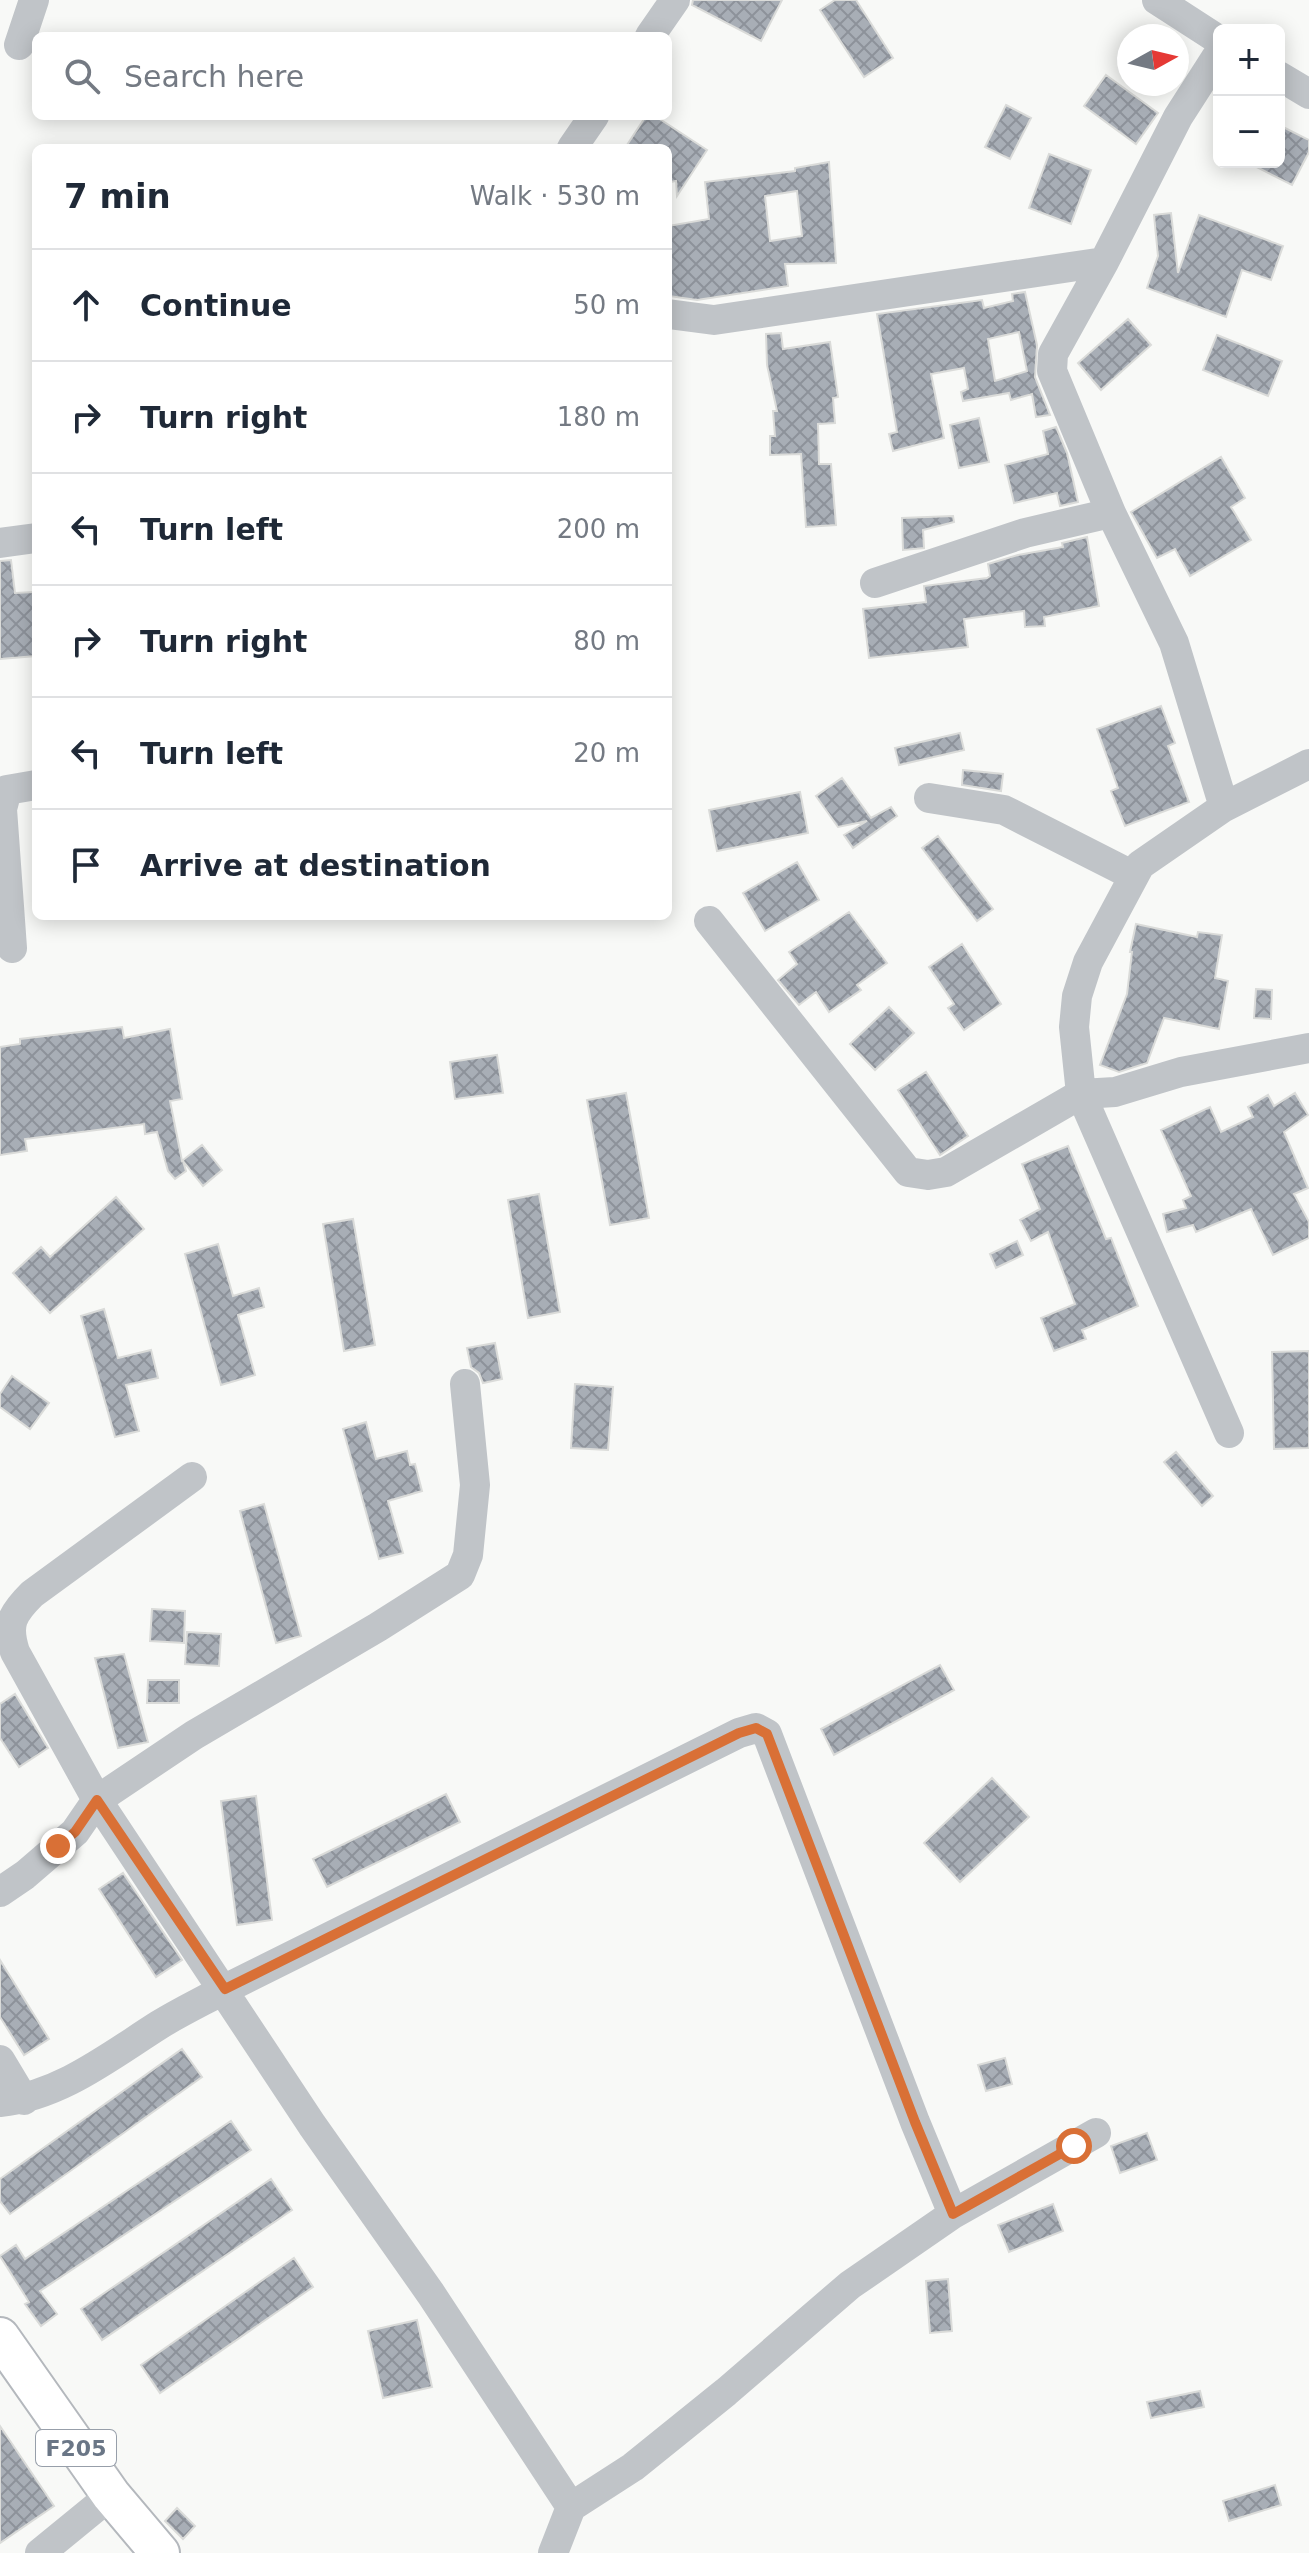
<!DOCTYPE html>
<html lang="en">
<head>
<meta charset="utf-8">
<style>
  :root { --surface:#fff; --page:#f6f6f7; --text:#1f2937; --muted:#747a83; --line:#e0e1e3 }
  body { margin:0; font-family:"DejaVu Sans",sans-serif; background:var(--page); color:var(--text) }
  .controls { position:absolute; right:24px; top:24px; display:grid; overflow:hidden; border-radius:12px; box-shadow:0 4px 20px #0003 }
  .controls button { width:72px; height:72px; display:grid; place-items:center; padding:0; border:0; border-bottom:2px solid var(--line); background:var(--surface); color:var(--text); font:40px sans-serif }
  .compass { position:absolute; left:1117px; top:24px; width:72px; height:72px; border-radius:50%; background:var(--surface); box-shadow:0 4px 20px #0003; rotate:82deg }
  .stop { position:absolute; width:24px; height:24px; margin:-18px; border:6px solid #d97036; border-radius:50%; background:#fff }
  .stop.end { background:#d97036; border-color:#fff; box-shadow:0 2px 8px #0008 }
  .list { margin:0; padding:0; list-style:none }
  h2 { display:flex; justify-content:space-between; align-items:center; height:104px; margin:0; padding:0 32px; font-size:34px }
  h2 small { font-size:26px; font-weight:400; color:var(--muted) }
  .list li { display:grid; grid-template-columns:52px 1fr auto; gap:24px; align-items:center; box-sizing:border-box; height:112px; padding:0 32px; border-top:2px solid var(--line) }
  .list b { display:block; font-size:30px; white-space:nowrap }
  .list em { font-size:26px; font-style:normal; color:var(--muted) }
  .icon { flex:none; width:44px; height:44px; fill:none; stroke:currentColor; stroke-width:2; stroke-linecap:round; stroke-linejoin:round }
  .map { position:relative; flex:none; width:1309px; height:2553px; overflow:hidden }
  .search { position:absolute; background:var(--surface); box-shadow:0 4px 20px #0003; left:32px; top:32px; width:640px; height:88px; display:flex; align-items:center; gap:20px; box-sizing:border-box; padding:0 28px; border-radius:12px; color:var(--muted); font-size:30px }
  .panel { position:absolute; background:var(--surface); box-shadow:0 4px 20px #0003; left:32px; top:144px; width:640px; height:776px; border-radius:12px }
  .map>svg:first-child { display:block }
  .building { fill:url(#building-cross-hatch); stroke:#dadbd9; stroke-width:2; fill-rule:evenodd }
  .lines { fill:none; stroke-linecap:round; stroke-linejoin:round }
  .major-casing { stroke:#b4b8bd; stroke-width:42 }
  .minor { stroke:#c0c4c8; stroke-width:30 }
  .major { stroke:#fff; stroke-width:38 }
  .route { stroke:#d97036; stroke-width:10 }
  .labels { text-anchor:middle; stroke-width:8; stroke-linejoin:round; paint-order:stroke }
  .shield { fill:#fff; stroke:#979faa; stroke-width:2 }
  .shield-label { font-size:22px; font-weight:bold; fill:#6a7686 }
</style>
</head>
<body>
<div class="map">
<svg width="1309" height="2553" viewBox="0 0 1309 2553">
  <defs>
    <pattern id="building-cross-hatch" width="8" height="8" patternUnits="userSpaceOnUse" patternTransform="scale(2)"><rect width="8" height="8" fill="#a8aeb6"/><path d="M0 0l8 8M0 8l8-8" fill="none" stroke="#8d929a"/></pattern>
  </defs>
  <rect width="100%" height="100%" fill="#f8f9f7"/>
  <path class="building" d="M693,0H782L761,41L692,5Z
    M835,0H856L893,58L864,77L820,10Z
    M1106,75L1158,113L1136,144L1084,106Z
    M1006,105L1031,118L1010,159L985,147Z
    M646,116H655L707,150L677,196L676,181L670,182L668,173V148H625Z
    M1279,125L1309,140V152L1292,185L1247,162H1279Z
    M1049,154L1091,170L1071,224L1029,208Z
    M829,162L836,263L785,264L788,286L697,300L669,296L668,226L709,219L705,182L795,171V168ZM797,191L802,236L770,241L765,196Z
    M1171,213L1178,273L1199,215L1283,246L1271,280L1242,270L1226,317L1147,288L1158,256L1154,215Z
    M1025,292L1037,345L1035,377L1050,415L1036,417L1032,394L1011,400L1009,393L963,401L961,392L968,389L964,368L931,374L944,438L893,451L889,434L897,432L877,314L982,300L984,308L1013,301L1012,294ZM1019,332L1027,371L995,381L988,339Z
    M1128,319L1151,345L1101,390L1078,363Z
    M781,333L783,349L830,342L838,397L833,398L835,423L818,424L819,464H831L836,525L806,527L801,454L770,455V436H775L773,411H777L767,365L766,334Z
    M1217,335L1282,361L1268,396L1203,370Z
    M979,418L989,462L959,468L950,425Z
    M1056,427L1067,453L1078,502L1060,506L1057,493L1014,503L1005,465L1048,454L1043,431Z
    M1221,457L1245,498L1231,507L1251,540L1190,576L1175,549L1157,558L1131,512Z
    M953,516L954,522L923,530L924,548L903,550L902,518Z
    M1087,537L1099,606L1044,617L1045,626L1025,627L1024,611L964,619L968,647L869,658L863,609L926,602L924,586L987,578L990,576L988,564L1018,555L1063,547L1062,543Z
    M11,560L15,593L34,592L36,656L0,659V561Z
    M1161,706L1175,743L1168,746L1189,802L1125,826L1111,791L1118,788L1097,729Z
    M960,733L964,750L899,765L895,748Z
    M963,770L1003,774L1001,791L962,785Z
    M842,778L871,818L891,807L897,816L853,848L844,835L867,821L838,827L816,796Z
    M800,792L808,833L717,851L709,810Z
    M938,836L993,909L977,921L922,848Z
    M797,862L819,900L765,931L743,893Z
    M849,912L887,963L857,985L861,990L829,1012L816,992L799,1005L778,980L797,964L789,952Z
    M1136,924L1197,937L1198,932L1222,935L1215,978L1228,981L1219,1029L1164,1018L1147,1063L1119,1072L1100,1065L1127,994L1132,952H1130Z
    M962,944L1001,1004L964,1030L948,1008L954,1004L929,967Z
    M1256,989L1272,990L1271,1019L1254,1018Z
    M889,1007L914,1033L875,1070L850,1044Z
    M122,1027L124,1038L170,1029L182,1099L170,1101L182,1161L202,1145L222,1170L203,1186L183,1161L186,1171L175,1179L168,1171L157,1132L145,1134L144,1124L25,1139L27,1151L0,1155V1047L20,1044V1039Z
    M497,1055L503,1093L455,1099L450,1062Z
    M926,1072L968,1136L940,1155L898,1090Z
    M626,1093L649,1218L610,1225L587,1100Z
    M1295,1093L1308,1115L1284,1132L1308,1188L1294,1194L1309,1222V1238L1273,1255L1251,1209L1196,1232L1193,1225L1167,1232L1163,1214L1186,1208L1183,1200L1191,1196L1161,1130L1210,1107L1221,1132L1253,1117L1248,1107L1268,1095L1274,1106Z
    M1068,1146L1106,1239L1111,1238L1138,1306L1082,1330L1086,1339L1054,1351L1041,1318L1075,1304L1048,1232L1031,1241L1020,1220L1040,1209L1022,1164Z
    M539,1194L560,1312L528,1318L508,1200Z
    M116,1197L144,1229L50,1313L13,1273L41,1247L50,1257Z
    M353,1219L375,1345L344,1351L323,1224Z
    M1017,1241L1023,1255L996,1268L990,1254Z
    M218,1244L233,1296L259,1288L264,1307L238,1315L255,1375L221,1385L185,1254Z
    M104,1309L118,1358L151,1350L158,1378L126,1385L139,1431L115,1437L81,1316Z
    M495,1343L502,1379L483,1383L479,1373L471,1367L467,1348Z
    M1309,1351V1448L1274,1449L1272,1352Z
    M12,1376L49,1403L30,1429L0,1407V1394Z
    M575,1384L613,1387L608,1450L571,1448Z
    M366,1422L376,1459L407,1451L410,1465L415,1464L422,1491L388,1501L403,1553L379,1559L343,1429Z
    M1176,1452L1213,1496L1202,1506L1164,1462Z
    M264,1504L301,1636L276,1643L240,1511Z
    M152,1609L185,1611L184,1643L150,1641Z
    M187,1632L221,1634L219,1666L185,1664Z
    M124,1654L148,1742L118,1748L95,1658Z
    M940,1665L954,1690L834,1755L821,1729Z
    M148,1680H179V1703H147Z
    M15,1694L48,1748L19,1767L0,1738V1704Z
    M992,1778L1029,1817L960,1882L924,1843Z
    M446,1794L460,1822L327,1887L313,1859Z
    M256,1796L272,1920L237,1925L221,1801Z
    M123,1873L182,1960L156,1977L99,1889Z
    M0,1960L49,2039L24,2055L0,2017Z
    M182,2049L202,2077L10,2214L0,2201V2179Z
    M1005,2058L1012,2084L986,2091L978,2065Z
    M231,2121L251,2150L40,2291L57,2314L41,2326L25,2304L29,2302L0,2256L16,2245L25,2259Z
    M1147,2133L1157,2160L1120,2173L1111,2146Z
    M271,2179L292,2210L102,2340L81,2309Z
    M1053,2204L1063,2231L1009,2252L998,2225Z
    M294,2258L313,2287L160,2393L141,2365Z
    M948,2279L952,2331L930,2333L926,2281Z
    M417,2320L432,2387L383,2398L368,2331Z
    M1200,2391L1204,2407L1151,2418L1147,2402Z
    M0,2426L54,2506L0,2543Z
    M1275,2485L1281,2505L1229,2521L1223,2501Z
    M177,2508L195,2526L183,2539L165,2521Z"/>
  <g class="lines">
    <defs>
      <path id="major" d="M0,2337L111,2495L160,2553"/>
    </defs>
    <use href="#major" class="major-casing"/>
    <path class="minor" d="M1157,0L1219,40
      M650,36L675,0
      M19,45L34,0
      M1219,53L1178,117L1104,262L1053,354L1052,371L1111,513L1174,643L1224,807
      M1279,76L1309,94
      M572,148L594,116
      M668,314L714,320L1104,262
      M0,543L36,538
      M875,583L1025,533L1111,513
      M929,798L1004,810L1132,875
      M709,921L908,1172L928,1175L946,1172L1081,1094L1115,1092L1181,1072L1309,1048
      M12,948L2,809L7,790L36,785
      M1229,1433L1081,1094L1074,1027L1077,996L1088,962L1140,865L1224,807L1309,764
      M192,1477L32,1594C12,1614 6,1624 15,1652L97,1800L312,2125L431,2294L571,2507
      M0,1892L25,1875L75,1832L97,1800L194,1735L378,1627L460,1575L468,1555L475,1485L465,1384
      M0,2060L24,2100
      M0,2102C60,2096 110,2056 159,2025C180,2012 203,2001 225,1989L739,1733L756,1728L767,1734L915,2122L953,2214
      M40,2553L111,2495
      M553,2553L571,2507L633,2467L726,2392L850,2285L953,2214L1096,2133"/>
    <use href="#major" class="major"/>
  </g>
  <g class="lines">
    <path class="route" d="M58,1846L75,1832L97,1800L225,1989L739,1733L756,1728L767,1734L915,2122L953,2214L1074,2146"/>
  </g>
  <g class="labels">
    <rect class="shield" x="36" y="2430" width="80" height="36" rx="6"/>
    <g class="shield-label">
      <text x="76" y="2456">F205</text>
    </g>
  </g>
</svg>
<div class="controls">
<button>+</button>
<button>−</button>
</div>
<svg class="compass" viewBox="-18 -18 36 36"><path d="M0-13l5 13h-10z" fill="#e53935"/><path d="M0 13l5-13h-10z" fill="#747a83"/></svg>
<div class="stop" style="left:1074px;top:2146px"></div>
<div class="stop end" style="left:58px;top:1846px"></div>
<div class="search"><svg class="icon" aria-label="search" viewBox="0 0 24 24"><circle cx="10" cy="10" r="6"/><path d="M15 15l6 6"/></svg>Search here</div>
<section class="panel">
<h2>7 min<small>Walk · 530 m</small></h2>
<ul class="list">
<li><svg class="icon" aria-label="ahead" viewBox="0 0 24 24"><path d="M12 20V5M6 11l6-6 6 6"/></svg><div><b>Continue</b></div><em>50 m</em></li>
<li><svg class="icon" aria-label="right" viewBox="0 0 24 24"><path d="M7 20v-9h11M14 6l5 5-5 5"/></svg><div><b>Turn right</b></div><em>180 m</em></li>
<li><svg class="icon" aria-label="left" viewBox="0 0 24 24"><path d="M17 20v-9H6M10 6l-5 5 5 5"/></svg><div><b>Turn left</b></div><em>200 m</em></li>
<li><svg class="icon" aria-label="right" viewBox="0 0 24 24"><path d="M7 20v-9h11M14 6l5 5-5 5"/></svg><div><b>Turn right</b></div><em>80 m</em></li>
<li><svg class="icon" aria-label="left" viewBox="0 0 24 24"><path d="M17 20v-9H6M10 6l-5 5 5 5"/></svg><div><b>Turn left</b></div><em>20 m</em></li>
<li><svg class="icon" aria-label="arrive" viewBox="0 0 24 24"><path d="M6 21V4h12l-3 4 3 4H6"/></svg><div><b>Arrive at destination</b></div></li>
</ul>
</section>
</div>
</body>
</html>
